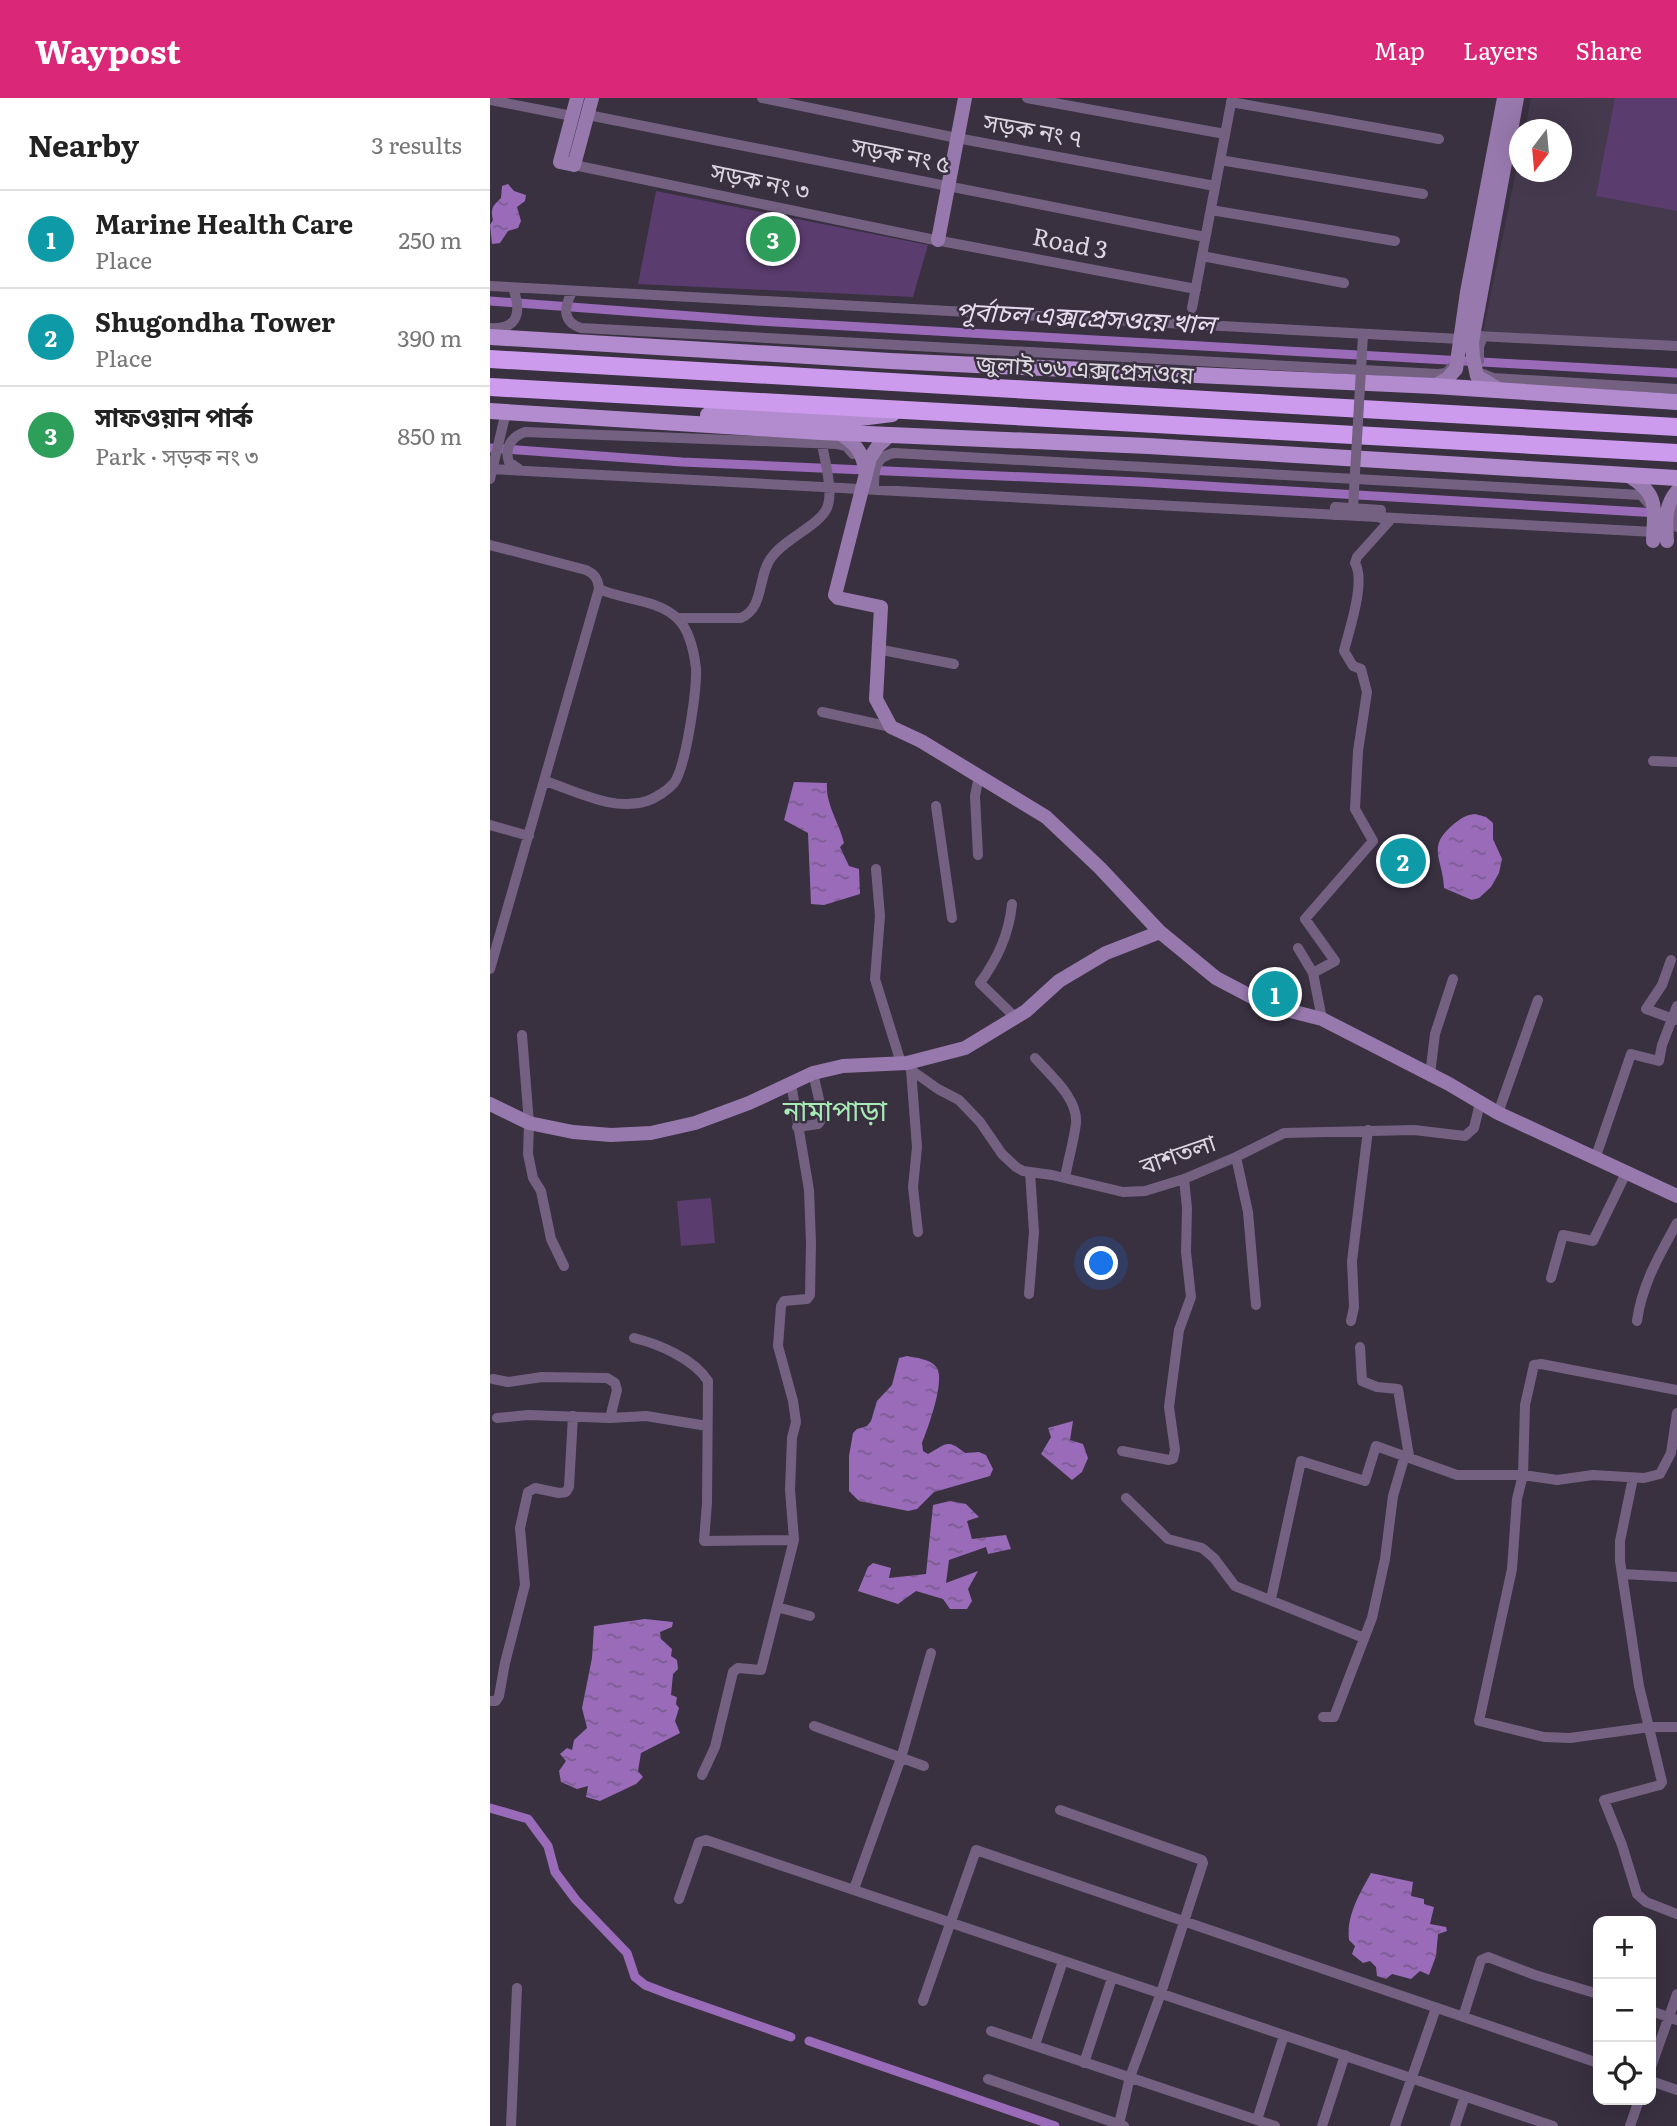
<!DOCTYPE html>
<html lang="en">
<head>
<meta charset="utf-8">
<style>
  :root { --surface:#fff; --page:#f2f2f2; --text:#222; --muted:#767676; --line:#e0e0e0; --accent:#db2777 }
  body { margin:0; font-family:Literata,"Noto Sans Bengali",serif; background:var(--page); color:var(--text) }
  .controls { position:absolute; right:21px; bottom:21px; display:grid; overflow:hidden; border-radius:14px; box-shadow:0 7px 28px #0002 }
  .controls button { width:63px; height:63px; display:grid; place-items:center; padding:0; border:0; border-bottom:2px solid var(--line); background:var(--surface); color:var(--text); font:35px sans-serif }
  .compass { position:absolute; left:1019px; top:21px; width:63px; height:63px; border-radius:50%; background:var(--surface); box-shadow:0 7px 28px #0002; rotate:196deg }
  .you { position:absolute; left:612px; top:1166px; width:24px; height:24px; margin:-18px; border:5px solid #fff; border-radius:50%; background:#1a73e8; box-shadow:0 0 0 10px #1a73e833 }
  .badge { display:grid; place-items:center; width:46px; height:46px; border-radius:50%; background:var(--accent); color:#fff; font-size:23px; font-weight:700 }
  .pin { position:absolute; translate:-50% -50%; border:4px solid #fff; box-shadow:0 2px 7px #0006 }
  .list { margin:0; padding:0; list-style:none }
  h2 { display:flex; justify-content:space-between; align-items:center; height:91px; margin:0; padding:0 28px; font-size:30px }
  h2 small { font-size:23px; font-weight:400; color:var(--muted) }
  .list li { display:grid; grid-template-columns:46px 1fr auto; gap:21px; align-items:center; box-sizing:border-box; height:98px; padding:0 28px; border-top:2px solid var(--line) }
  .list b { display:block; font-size:26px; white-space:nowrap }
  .list p { margin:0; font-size:23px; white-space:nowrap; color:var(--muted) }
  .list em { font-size:23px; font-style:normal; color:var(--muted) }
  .icon { flex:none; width:38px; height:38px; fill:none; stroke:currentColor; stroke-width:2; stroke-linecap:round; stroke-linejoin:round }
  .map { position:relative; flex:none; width:1187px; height:2028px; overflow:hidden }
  header { display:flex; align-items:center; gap:42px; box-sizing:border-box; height:98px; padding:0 35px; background:var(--accent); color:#fff }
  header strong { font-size:33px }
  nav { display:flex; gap:38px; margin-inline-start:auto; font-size:24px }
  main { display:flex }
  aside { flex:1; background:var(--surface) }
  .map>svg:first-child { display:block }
  .built { fill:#45394e }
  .green { fill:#5a3c6e }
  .water { fill:url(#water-ripples) }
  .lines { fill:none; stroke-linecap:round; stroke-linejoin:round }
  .canal { stroke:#996bb9; stroke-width:9 }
  .street { stroke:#746182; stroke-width:10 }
  .secondary { stroke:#9879ae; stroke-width:14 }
  .primary { stroke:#b38bcf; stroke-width:16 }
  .highway { stroke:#cc9bee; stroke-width:18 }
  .street-bridge { stroke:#746182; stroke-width:10 }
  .labels { text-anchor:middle; stroke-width:5; stroke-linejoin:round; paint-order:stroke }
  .street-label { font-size:24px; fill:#dcd6e0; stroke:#393040 }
  .water-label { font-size:26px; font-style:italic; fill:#e7dbf0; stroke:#393040 }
  .quarter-label { font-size:28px; fill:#a6eab5; stroke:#393040 }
</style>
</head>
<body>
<header>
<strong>Waypost</strong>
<nav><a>Map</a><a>Layers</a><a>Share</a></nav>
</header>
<main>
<aside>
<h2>Nearby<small>3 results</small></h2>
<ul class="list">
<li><span class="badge" style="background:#0f9aa8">1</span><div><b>Marine Health Care</b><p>Place</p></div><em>250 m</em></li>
<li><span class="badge" style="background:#0f9aa8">2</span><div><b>Shugondha Tower</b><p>Place</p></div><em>390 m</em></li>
<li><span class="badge" style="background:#2e9e5b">3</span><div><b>সাফওয়ান পার্ক</b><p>Park · সড়ক নং ৩</p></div><em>850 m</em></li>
</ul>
</aside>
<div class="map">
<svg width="1187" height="2028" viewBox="0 0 1187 2028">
  <defs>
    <pattern id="water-ripples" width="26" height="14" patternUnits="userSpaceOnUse" patternTransform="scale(1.75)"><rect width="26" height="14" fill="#996bb9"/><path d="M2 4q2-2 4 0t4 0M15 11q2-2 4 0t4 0" fill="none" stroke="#7b5c90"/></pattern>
  </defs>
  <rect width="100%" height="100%" fill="#393040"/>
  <path class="built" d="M1041,0H1187V245L993,234L1029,59L1030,74H1072V32L1035,31Z"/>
  <path class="green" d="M1125,0H1187V113L1106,98Z
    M166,93L438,147L423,199L148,186Z
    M221,1100L225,1145L191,1148L187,1103Z"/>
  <path class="water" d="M18,86L24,93L36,97L35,103L27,109L31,123L28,130L18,133L10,145L2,146L0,127L3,122C0,111 3,107 11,100L12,88Z
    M304,684L337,685C335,706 349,724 354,745L350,749L359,768L369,771L370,796L334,807L321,806L318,735L294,722Z
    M985,716L996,719L1003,725V741L1012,761L1009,775L1001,789L989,800L982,802L954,790C953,760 935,749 965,725C973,719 976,717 985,716Z
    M417,1258C427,1260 441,1261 447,1270C455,1284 438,1330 432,1345L433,1353L438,1356C456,1346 457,1340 475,1355L489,1354L496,1357L503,1371L500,1378L444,1394L427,1411L418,1413L369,1403L359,1393V1358L363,1335L367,1331L377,1328L381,1323L387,1303L402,1287L409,1260Z
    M583,1323L580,1342L593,1346L598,1360L592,1374L582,1382L551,1356L561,1339L558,1330Z
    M460,1403L476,1406L489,1419L477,1423L482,1441L516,1437L521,1451L498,1456L496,1449L459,1462L456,1485L488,1473L478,1491L482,1503L477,1511H460L453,1501L426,1493L408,1506L368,1493L378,1469L383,1465L401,1470L399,1480L436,1476L443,1407Z
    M155,1521L183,1524L182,1529L170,1534L171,1541L182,1551L181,1558L187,1562L188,1571L183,1576L181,1597L187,1599L186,1606L189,1610L185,1623L190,1635L151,1655L148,1673L153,1679L146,1686L110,1703L96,1699L98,1688L87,1691L71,1684L69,1673L76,1663L70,1656L77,1650L82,1652L84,1642L97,1630L92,1610L102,1560L104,1528Z
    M881,1775L923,1784L921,1798L934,1801V1806L944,1809L940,1826L956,1829L957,1833L948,1836L946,1858L939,1877L930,1873L921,1881L902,1876L896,1881L887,1878L886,1869L880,1863L873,1865L862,1856L865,1848L859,1842C856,1818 870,1795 881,1775Z"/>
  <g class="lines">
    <path class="canal" d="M0,203L268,223L1187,275
      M0,350L192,364L650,384L1168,415
      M0,1710L38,1721L58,1748L65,1774L86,1802L137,1855L145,1879L155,1887L181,1897L301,1939
      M319,1943L565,2028"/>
    <path class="street" d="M272,0L467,40L725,88
      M537,0L735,36
      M0,2L82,18
      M741,4L949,41
      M98,17L715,139
      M730,62L933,96
      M84,67L440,141L706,191
      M721,112L905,143
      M712,158L854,185
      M0,188L970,241
      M82,194C74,209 72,224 91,230L948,276L956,275L962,269
      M702,210L742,0
      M0,230C30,232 31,212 23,190
      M987,238L1187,248
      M989,263V249L993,238
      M993,276L1003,280L1187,291
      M0,371L1164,434
      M29,371L19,364C14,350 21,339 35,334L347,346L356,348L363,356
      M0,381L16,314
      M384,391C384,373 384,359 404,355L1151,397L1158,405
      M1187,409L1184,424L1187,429
      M844,417L845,409L891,412L890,420
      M0,447L96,472C105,476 108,481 109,491L0,871
      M188,520H251C275,509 267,479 281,460C295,440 329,428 337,410C344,394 334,359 331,341
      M387,551L464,566
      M332,614L401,629
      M1163,663L1187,664
      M55,683C86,693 124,714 157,703C166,700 178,692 184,685C196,669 207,591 206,570C204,554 200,533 188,521C168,501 133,502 109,491
      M446,708L462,820
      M0,727L39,738
      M488,757L485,698L489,678
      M386,771L390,818L385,881L411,965
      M522,806C519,836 508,860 490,885L526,920
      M808,850L823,875
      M1181,862L1172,887L1156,911L1186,922
      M832,921L823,875L845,863L815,821L883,743L865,711L868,653L877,594L871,571L863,568L854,553C859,532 876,484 865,465L867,459L902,420
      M32,937L39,1025L38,1056L43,1080L51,1093L61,1141L74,1168
      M545,960C560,977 588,1000 586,1025C584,1043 578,1062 575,1080
      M417,965L421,972L448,991L469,1002L490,1024L512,1056L526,1069L533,1073L562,1077L633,1094L655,1093L694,1081L746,1059L794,1035L924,1032L975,1038L984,1030L990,1005
      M421,972L427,1049L423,1089L428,1134
      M940,977L945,936L963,881
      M301,985L319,1092L321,1145L320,1197L317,1201L294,1203L291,1208L288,1248L303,1303L306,1324L302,1340L300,1392L304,1442L287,1509L320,1518
      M1008,1015L1048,902
      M307,1029L328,1026L333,1019L323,975
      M746,1059L758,1114L766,1207
      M1105,1061L1141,956L1169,963L1172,947L1187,908
      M1061,1180L1073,1137L1103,1143L1136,1075
      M539,1196L544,1134L540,1074
      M861,1223L864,1209L862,1163L878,1032
      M1147,1223C1152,1186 1169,1158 1187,1125
      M144,1240C169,1246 204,1261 218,1283L217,1405L214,1443L304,1442
      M870,1249L872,1283L887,1289L908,1291L919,1358
      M3,1281L18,1284L52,1279L117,1280L125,1285L127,1292L120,1320
      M1187,1292L1051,1266L1044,1267L1035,1307L1033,1377L1027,1401L1022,1471L989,1623L1054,1639L1080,1640L1160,1629H1187
      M7,1320L38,1317L120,1320L156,1318L217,1328
      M632,1353L679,1362L683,1361L685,1352L679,1309L689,1232L701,1199L696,1154L697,1110L694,1081
      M1143,1380L1130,1443V1463L1149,1588L1172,1684L1170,1687L1114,1702L1132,1747L1147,1796L1156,1804L1187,1816
      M636,1400L678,1441L712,1450L724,1460L745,1488L874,1540
      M1133,1476L1187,1479
      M781,1501L811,1363L875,1383L886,1348L967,1377H1033L1067,1382L1103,1377L1154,1380L1170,1376L1181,1355L1187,1315
      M0,1603H6L9,1598L15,1565L35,1487L30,1430L38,1394L45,1390L69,1395L76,1394L79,1389L83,1318
      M833,1619H844L882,1520L895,1461L903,1398L915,1357
      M324,1628L434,1668
      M212,1677L225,1649L243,1574L248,1570L271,1572L287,1509
      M570,1712L712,1762L713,1765L671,1895L640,1979L629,2026
      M364,1791L411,1660L441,1555
      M189,1801L209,1744L216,1742L1063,2028
      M433,1903L486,1752L1108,1965
      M1161,1913L1187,1922
      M973,1919L991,1862L998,1859L1045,1877L1108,1896
      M501,1933L785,2028
      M545,1947L573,1863
      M594,1965L622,1880
      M1161,1969L1187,1896
      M498,1981L634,2028
      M1161,1983L1187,1992
      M767,2022L794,1937
      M21,2028L27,1890
      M832,2028L855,1957
      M905,2028L946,1910
      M965,2028L975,1998
      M1140,2028L1149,2002"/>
    <path class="secondary" d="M87,0L70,64L84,67L102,0
      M448,142L475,0
      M944,288L957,281L966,271L977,194L1014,0
      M1010,292L987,278L983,259L982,244L1027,0
      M347,334C364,344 373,353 375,373
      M400,337L388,348L380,360L345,497L348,500L391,509L386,601L401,629L431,643L556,719L610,770L670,834
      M1139,378C1170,397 1164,410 1163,443
      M1177,443C1176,425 1174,408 1187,393
      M0,1006L39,1025L83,1034L121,1037L161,1035L205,1025L259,1005L323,975L353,968L417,965L475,950L536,913L569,883L616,855L670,834L726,880L764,900L785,909L832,921L959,986L1008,1015L1187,1098"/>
    <path class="primary" d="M0,239L400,263L944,288L1187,304
      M0,313L331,334L658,348L1187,380
      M218,317L362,321L402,316"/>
    <path class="highway" d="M0,261L1187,329
      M0,289L1187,355"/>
    <path class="street-bridge" d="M863,410L873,237"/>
  </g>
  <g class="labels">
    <g class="street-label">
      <text transform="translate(543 33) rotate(10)" y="8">সড়ক নং ৭</text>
      <text transform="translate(411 58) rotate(11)" y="8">সড়ক নং ৫</text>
      <text transform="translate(270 84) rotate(12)" y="8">সড়ক নং ৩</text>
      <text transform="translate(580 146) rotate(11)" y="8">Road 3</text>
      <text transform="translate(595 272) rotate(3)" y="8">জুলাই ৩৬ এক্সপ্রেসওয়ে</text>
      <text transform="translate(688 1057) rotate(-19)" y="8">বাশতলা</text>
    </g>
    <g class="water-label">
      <text transform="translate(595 220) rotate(3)" y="9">পূর্বাচল এক্সপ্রেসওয়ে খাল</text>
    </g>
    <g class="quarter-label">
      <text x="345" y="1023">নামাপাড়া</text>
    </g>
  </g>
</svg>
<div class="controls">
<button>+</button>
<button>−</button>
<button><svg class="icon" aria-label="locate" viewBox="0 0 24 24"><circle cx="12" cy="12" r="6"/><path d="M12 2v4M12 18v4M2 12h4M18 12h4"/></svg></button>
</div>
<svg class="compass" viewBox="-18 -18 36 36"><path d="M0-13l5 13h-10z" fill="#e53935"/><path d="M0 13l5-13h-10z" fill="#767676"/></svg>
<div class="you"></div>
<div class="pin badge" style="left:785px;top:896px;background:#0f9aa8">1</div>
<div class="pin badge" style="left:913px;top:763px;background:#0f9aa8">2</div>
<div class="pin badge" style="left:283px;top:141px;background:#2e9e5b">3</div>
</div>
</main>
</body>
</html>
